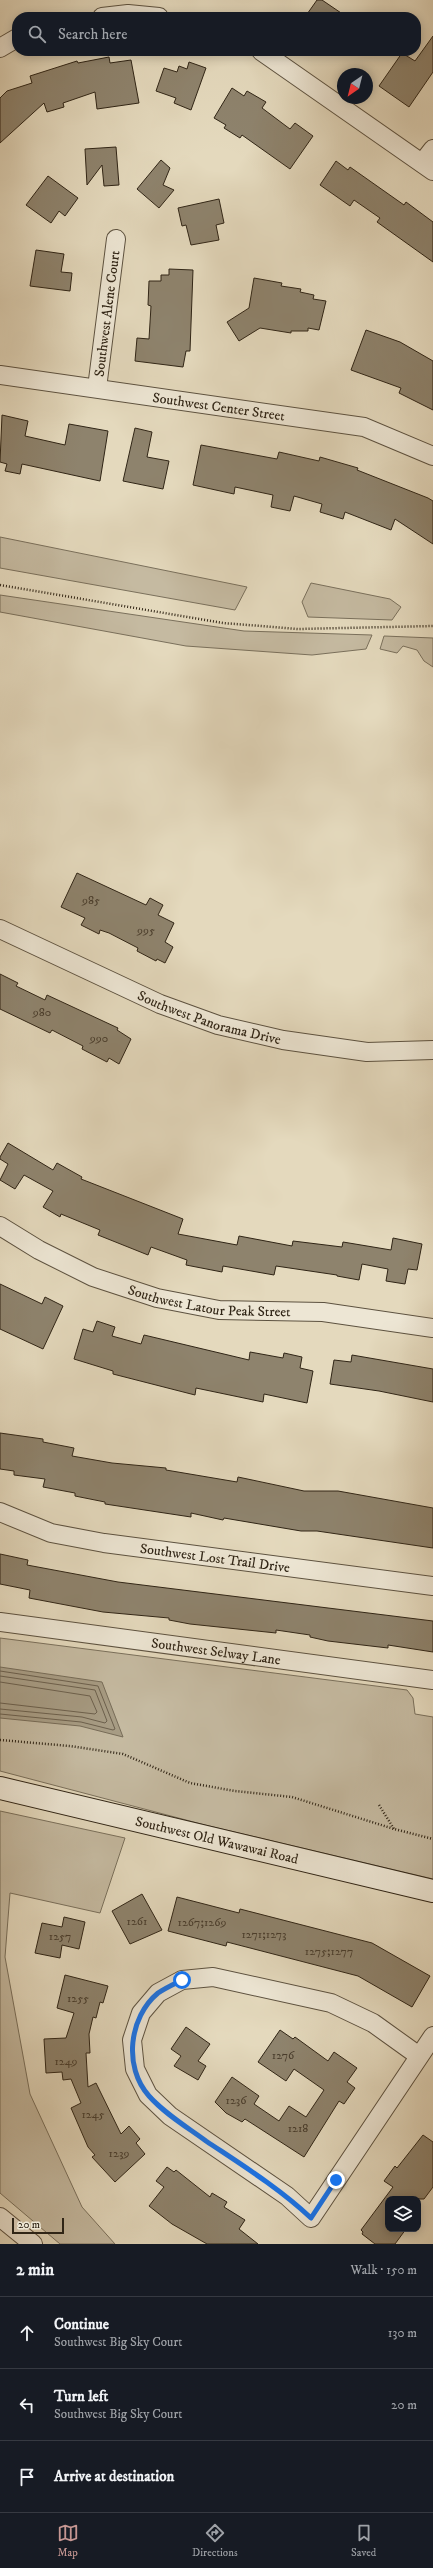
<!DOCTYPE html>
<html lang="en">
<head>
<meta charset="utf-8">
<style>
  :root { --surface:#171b24; --page:#20242c; --text:#f1f3f6; --muted:#9ea1a6; --line:#363941; --accent:#c59692 }
  body { margin:0; font-family:"IM FELL DW Pica",serif; background:var(--page); color:var(--text) }
  .controls { position:absolute; right:12px; bottom:12px; display:grid; overflow:hidden; border-radius:8px; box-shadow:0 2px 10px #0003 }
  .controls button { width:36px; height:36px; display:grid; place-items:center; padding:0; border:0; border-bottom:1px solid var(--line); background:var(--surface); color:var(--text); font:20px sans-serif }
  .compass { position:absolute; left:337px; top:68px; width:36px; height:36px; border-radius:50%; background:var(--surface); box-shadow:0 2px 10px #0003; rotate:215deg }
  .scale { position:absolute; left:12px; bottom:10px; width:52px; box-sizing:border-box; padding-left:4px; border:2px solid #302516; border-top:0; font-size:11px; line-height:14px; white-space:nowrap; color:#302516; -webkit-text-stroke:3px #ede6d4; paint-order:stroke }
  .stop { position:absolute; width:12px; height:12px; margin:-9px; border:3px solid #1a73e8; border-radius:50%; background:#fff }
  .stop.end { background:#1a73e8; border-color:#fff; box-shadow:0 1px 4px #0008 }
  .list { margin:0; padding:0; list-style:none }
  h2 { display:flex; justify-content:space-between; align-items:center; height:52px; margin:0; padding:0 16px; font-size:17px }
  h2 small { font-size:13px; font-weight:400; color:var(--muted) }
  .list li { display:grid; grid-template-columns:26px 1fr auto; gap:12px; align-items:center; box-sizing:border-box; height:72px; padding:0 16px; border-top:1px solid var(--line) }
  .list b { display:block; font-size:15px; white-space:nowrap }
  .list p { margin:0; font-size:13px; white-space:nowrap; color:var(--muted) }
  .list em { font-size:13px; font-style:normal; color:var(--muted) }
  .icon { flex:none; width:22px; height:22px; fill:none; stroke:currentColor; stroke-width:2; stroke-linecap:round; stroke-linejoin:round }
  .map { position:relative; flex:none; width:433px; height:2244px; overflow:hidden }
  .search { position:absolute; background:var(--surface); box-shadow:0 2px 10px #0003; left:12px; right:12px; top:12px; height:44px; display:flex; align-items:center; gap:10px; box-sizing:border-box; padding:0 14px; border-radius:16px; color:var(--muted); font-size:15px }
  .sheet { height:268px; background:var(--surface) }
  nav { display:flex; justify-content:space-around; align-items:center; box-sizing:border-box; height:56px; border-top:1px solid var(--line); background:var(--surface); font-size:11px; color:var(--muted) }
  nav a { display:grid; justify-items:center; gap:2px }
  nav .on { color:var(--accent) }
  .map>svg:first-child { display:block }
  .green { fill:#c5baa1; stroke:#7a705c }
  .water { fill:#a79c84; stroke:#776c58 }
  .lines { fill:none; stroke-linecap:round; stroke-linejoin:round }
  .shore { stroke:#6c604d; stroke-width:1 }
  .building { fill:#8e836d; stroke:#302516 }
  .street-casing { stroke:#5d5240; stroke-width:20 }
  .secondary-casing { stroke:#302516; stroke-width:24 }
  .path { stroke:#302516; stroke-width:2.5; stroke-dasharray:1 2; stroke-linecap:butt }
  .street { stroke:#ede6d4; stroke-width:18 }
  .secondary { stroke:#ede6d4; stroke-width:22 }
  .route { stroke:#1a73e8; stroke-width:5 }
  .labels { text-anchor:middle; stroke-width:3; stroke-linejoin:round; paint-order:stroke }
  .number-label { font-size:12px; fill:#483c2c }
  .street-label { font-size:14px; fill:#302516; stroke:#ede6d4 }
</style>
</head>
<body>
<div class="map">
<svg width="433" height="2244" viewBox="0 0 433 2244">
  <rect width="100%" height="100%" fill="#e4d9bd"/>
  <filter id="stains"><feTurbulence type="fractalNoise" baseFrequency=".005" numOctaves="4"/><feColorMatrix values="0 0 0 0 .2 0 0 0 0 .09 0 0 0 0 .02 0 0 0 .5 -.17"/></filter>
  <radialGradient id="worn" r=".72"><stop offset=".6" stop-color="#630" stop-opacity="0"/><stop offset="1" stop-color="#630" stop-opacity=".3"/></radialGradient>
  <path class="green" d="M0,537L247,587L235,610L0,568Z
    M311,583L390,599L401,607L392,620L308,617L302,602Z
    M0,595L244,631L372,635L366,649L312,655L186,646L0,612Z
    M384,636L433,638V667L424,661L417,650L403,646L397,653L380,649Z
    M0,1638L407,1690L413,1698L415,1714L433,1717V1879L205,1825L0,1771Z
    M0,1811L125,1838L100,1913L10,1893L5,1957L30,2094L82,2207L115,2244H60L0,2193Z"/>
  <path class="water" d="M0,1667L102,1682L123,1737L80,1726L0,1718Z"/>
  <g class="lines">
    <path class="shore" d="M0,1671L98,1686L115,1729L113,1730L81,1722L0,1714
      M0,1676L95,1690L107,1721L105,1723L82,1717L0,1709
      M0,1682L90,1696L97,1712L95,1714L0,1703"/>
  </g>
  <path class="building" d="M317,0H322L347,17H305Z
    M433,36V72L409,107L379,86L402,53L415,61Z
    M109,57L110,63L131,60L139,103L97,109L95,92L63,103L64,107L47,112L44,103L0,143V98L7,91L32,83L30,76L77,61L78,63Z
    M189,62L206,68L191,110L174,103L176,98L156,91L164,68L177,72L179,66L187,69Z
    M232,88L244,96L247,91L266,102L262,108L290,129L295,123L313,136L290,169L242,135L240,138L224,128L226,125L214,118Z
    M116,147L119,185L104,186L102,165L87,185L85,149Z
    M161,160L170,168L163,185L174,190L159,208L137,189Z
    M336,161L348,170L350,167L404,205L406,202L433,222V262L377,222L380,218L354,200L350,206L320,185Z
    M48,176L78,198L65,216L59,211L51,223L26,205Z
    M219,199L224,223L216,225L219,240L191,245L186,225L182,226L178,208Z
    M36,250L64,254L61,272L72,273L70,291L30,286Z
    M169,269L193,270L190,351H186L183,367L135,361L137,338L149,339L151,306L148,305L149,281H161V275H169Z
    M254,278L282,283L281,286L301,289L300,292L314,295L313,299L326,301L319,330L308,328V331H291V333L260,328L239,341L227,322L249,308Z
    M366,330L400,342L433,361V410L399,393L401,388L351,370Z
    M2,415L28,421L25,436L65,445L69,424L108,431L100,481L22,464L20,474L5,471L7,464L0,462Z
    M135,428L152,432L147,457L169,461L163,489L123,481Z
    M201,445L277,459L279,452L319,461L320,457L358,468L357,470L428,498L433,501V544L395,519L391,530L345,512L343,519L320,512L322,504L294,496L290,511L271,507L273,495L235,487L234,494L193,485Z
    M77,873L146,905L150,898L163,905L158,915L174,923L165,942L173,947L165,963L157,959L156,961L137,951L138,948L109,933L100,930L99,934L81,925L85,918L61,907Z
    M0,974L18,983L16,986L45,1000L47,995L118,1028L117,1030L131,1039L119,1064L109,1058L107,1062L82,1049L83,1046L52,1030L50,1033L0,1009Z
    M8,1143L53,1170L57,1163L82,1177L81,1179L183,1219L178,1234L237,1245L239,1236L292,1246L293,1241L342,1247L343,1242L391,1250L393,1238L422,1244L417,1270L408,1269L405,1284L386,1281L388,1269L362,1264L359,1280L337,1276V1275L276,1266L274,1275L223,1266L222,1272L186,1265L187,1260L151,1247L148,1255L98,1235L100,1230L61,1214L60,1217L43,1207L53,1191L24,1175L15,1189L0,1180L8,1164L0,1159V1157Z
    M0,1284L42,1304L45,1297L63,1306L43,1349L0,1329Z
    M97,1321L115,1327L112,1336L141,1344L144,1335L249,1360L250,1352L283,1358L284,1353L302,1357L300,1368L313,1371L307,1403L264,1394L263,1402L196,1388L195,1395L113,1374V1371L74,1359L83,1329L93,1332Z
    M352,1355L433,1369V1402L379,1391L330,1384L334,1360L351,1362Z
    M0,1433L43,1439V1442L74,1448L72,1456L112,1463L166,1468V1470L237,1482L238,1477L304,1491H338L433,1508V1548L317,1531H301L224,1518L223,1520L191,1513V1517L105,1504V1502L75,1496V1493L43,1487L45,1479L14,1475V1471L0,1469Z
    M0,1554L28,1560L27,1565L118,1582L433,1621V1652L388,1645V1648L328,1641L310,1637V1635L276,1630V1633L190,1624L169,1620V1618L103,1612L29,1598L30,1590L0,1584Z
    M142,1894L162,1930L130,1944L112,1911Z
    M177,1897L239,1913L240,1909L372,1943L430,1976L412,2007L358,1976L227,1942L226,1946L168,1931Z
    M64,1917L85,1922L79,1949L62,1945L60,1958L35,1953L42,1923L62,1927Z
    M65,1975L108,1986L103,2003L100,2002L96,2018L93,2017L89,2034L90,2053H86L88,2087L96,2083L121,2134L129,2126L140,2139L136,2143L145,2154L115,2182L92,2157L95,2155L88,2147L71,2108L81,2103L71,2079L63,2080L62,2072L46,2073L44,2039L66,2038L74,2013L57,2008Z
    M186,2027L210,2044L198,2061L206,2066L198,2080L174,2066L181,2056L171,2049Z
    M280,2030L293,2039L295,2037L328,2061L334,2052L357,2068L347,2082L355,2088L344,2104L339,2101L304,2157L245,2119L242,2122L226,2113L215,2102L232,2077L259,2096L254,2104L279,2121L289,2106L306,2117L324,2090L294,2069L286,2081L258,2062Z
    M423,2135L433,2142V2187L424,2199H388V2229H406L395,2244H375L362,2234L363,2232L361,2230L393,2187L384,2181L395,2166L397,2168Z
    M167,2167L174,2172L176,2170L210,2197L212,2193L227,2202L224,2207L245,2220L239,2229L258,2244H207L172,2224L149,2206L164,2187L156,2181Z"/>
  <g class="lines">
    <defs>
      <g id="street">
        <path d="M102,17L128,14L159,17"/>
        <path d="M0,48L17,38"/>
        <path d="M261,51L433,171"/>
        <path d="M422,163L433,149"/>
        <path id="s1" d="M0,375L364,427L433,456"/>
        <path id="s2" d="M97,388L116,239"/>
        <path id="s3" d="M0,929L160,1004L218,1025L283,1040L367,1052L433,1050"/>
        <path id="s4" d="M0,1226L39,1250L93,1277L157,1298L219,1310L323,1312L433,1328"/>
        <path id="s5" d="M0,1512L51,1533L104,1543L433,1586"/>
        <path id="s6" d="M0,1622L433,1680"/>
        <path d="M419,2056L373,2023L331,2003L213,1977L182,1980L158,1993L141,2013L132,2040L135,2069L148,2095L170,2116L287,2196L311,2218L433,2036"/>
        <path d="M0,2217L33,2244"/>
      </g>
      <g id="secondary">
        <path id="s7" d="M0,1788L433,1891"/>
      </g>
    </defs>
    <use href="#street" class="street-casing"/>
    <use href="#secondary" class="secondary-casing"/>
    <path class="path" d="M0,585L223,623L298,629L433,626
      M0,1740L70,1746L123,1754L190,1783L235,1791L292,1797L394,1829L433,1839
      M379,1805L394,1829"/>
    <use href="#street" class="street"/>
    <use href="#secondary" class="secondary"/>
  </g>
  <g class="lines">
    <path class="route" d="M182,1980C174,1984 165,1988 158,1993C129,2017 123,2067 149,2096C165,2114 187,2127 206,2141C242,2165 279,2188 311,2218L336,2180"/>
  </g>
  <g class="labels">
    <g class="number-label">
      <text x="91" y="904">985</text>
      <text x="146" y="934">995</text>
      <text x="42" y="1016">980</text>
      <text x="99" y="1042">990</text>
      <text x="137" y="1925">1261</text>
      <text x="202" y="1926">1267;1269</text>
      <text x="264" y="1938">1271;1273</text>
      <text x="60" y="1940">1257</text>
      <text x="329" y="1955">1275;1277</text>
      <text x="78" y="2002">1255</text>
      <text x="283" y="2059">1276</text>
      <text x="66" y="2065">1249</text>
      <text x="236" y="2104">1236</text>
      <text x="93" y="2118">1245</text>
      <text x="298" y="2132">1218</text>
      <text x="119" y="2157">1239</text>
    </g>
    <g class="street-label">
      <text dy="5" stroke="none"><textPath href="#s2" startOffset="75">Southwest Alene Court</textPath></text>
      <text dy="5" stroke="none"><textPath href="#s1" startOffset="221">Southwest Center Street</textPath></text>
      <text dy="5" stroke="none"><textPath href="#s3" startOffset="228">Southwest Panorama Drive</textPath></text>
      <text dy="5" stroke="none"><textPath href="#s4" startOffset="226">Southwest Latour Peak Street</textPath></text>
      <text dy="5" stroke="none"><textPath href="#s5" startOffset="221">Southwest Lost Trail Drive</textPath></text>
      <text dy="5" stroke="none"><textPath href="#s6" startOffset="218">Southwest Selway Lane</textPath></text>
      <text dy="5" stroke="none"><textPath href="#s7" startOffset="223">Southwest Old Wawawai Road</textPath></text>
    </g>
  </g>
  <rect width="100%" height="100%" filter="url(#stains)"/>
  <rect width="100%" height="100%" fill="url(#worn)"/>
</svg>
<div class="controls">
<button><svg class="icon" aria-label="layers" viewBox="0 0 24 24"><path d="M12 4l9 5-9 5-9-5zM3 14l9 5 9-5"/></svg></button>
</div>
<svg class="compass" viewBox="-18 -18 36 36"><path d="M0-13l5 13h-10z" fill="#e53935"/><path d="M0 13l5-13h-10z" fill="#9ea1a6"/></svg>
<div class="scale">20 m</div>
<div class="stop" style="left:182px;top:1980px"></div>
<div class="stop end" style="left:336px;top:2180px"></div>
<div class="search"><svg class="icon" aria-label="search" viewBox="0 0 24 24"><circle cx="10" cy="10" r="6"/><path d="M15 15l6 6"/></svg>Search here</div>
</div>
<section class="sheet">
<h2>2 min<small>Walk · 150 m</small></h2>
<ul class="list">
<li><svg class="icon" aria-label="ahead" viewBox="0 0 24 24"><path d="M12 20V5M6 11l6-6 6 6"/></svg><div><b>Continue</b><p>Southwest Big Sky Court</p></div><em>130 m</em></li>
<li><svg class="icon" aria-label="left" viewBox="0 0 24 24"><path d="M17 20v-9H6M10 6l-5 5 5 5"/></svg><div><b>Turn left</b><p>Southwest Big Sky Court</p></div><em>20 m</em></li>
<li><svg class="icon" aria-label="arrive" viewBox="0 0 24 24"><path d="M6 21V4h12l-3 4 3 4H6"/></svg><div><b>Arrive at destination</b></div></li>
</ul>
</section>
<nav>
<a class="on"><svg class="icon" aria-label="map" viewBox="0 0 24 24"><path d="M3 6l6-2 6 2 6-2v14l-6 2-6-2-6 2zM9 4v14M15 6v14"/></svg>Map</a>
<a><svg class="icon" aria-label="directions" viewBox="0 0 24 24"><path d="M12 3l9 9-9 9-9-9zM9 14v-3h6M13 9l2 2-2 2"/></svg>Directions</a>
<a><svg class="icon" aria-label="saved" viewBox="0 0 24 24"><path d="M7 4h10v16l-5-4-5 4z"/></svg>Saved</a>
</nav>
</body>
</html>
